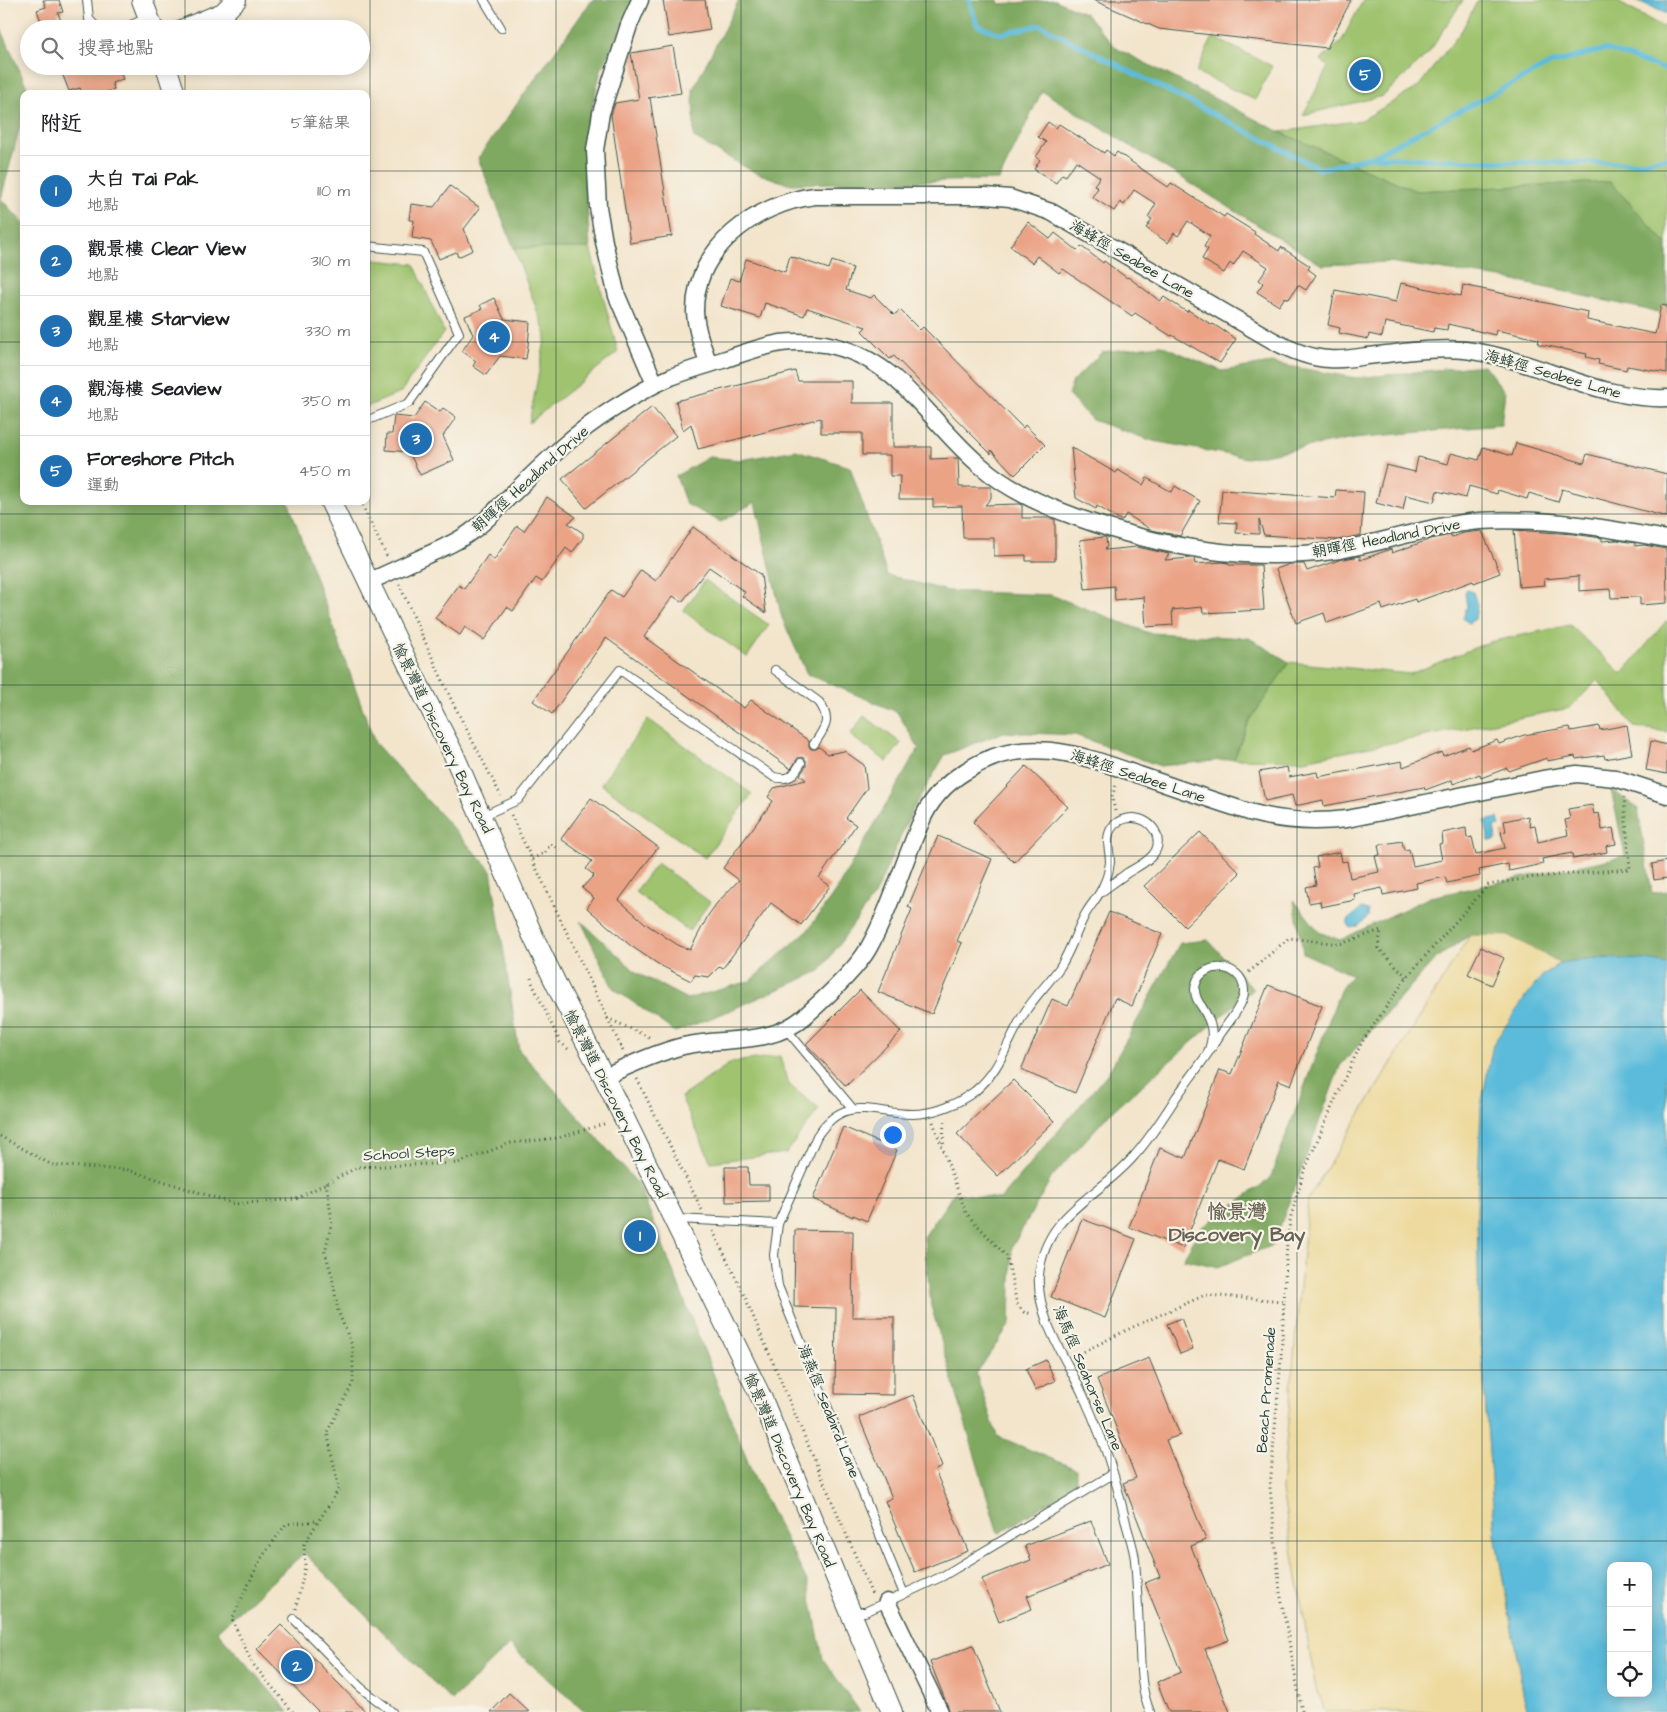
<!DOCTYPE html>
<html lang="zh-TW">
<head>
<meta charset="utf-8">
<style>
  :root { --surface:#fff; --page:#f6f6f6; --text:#202124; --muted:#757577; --line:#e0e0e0; --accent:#1f6fb2 }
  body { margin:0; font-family:"Architects Daughter","LXGW WenKai TC",sans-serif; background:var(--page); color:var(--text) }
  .controls { position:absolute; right:15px; bottom:15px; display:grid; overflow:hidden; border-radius:10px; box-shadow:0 2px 12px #0003 }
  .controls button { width:45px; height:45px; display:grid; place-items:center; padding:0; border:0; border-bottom:1px solid var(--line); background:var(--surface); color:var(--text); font:25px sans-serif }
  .you { position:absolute; left:892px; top:1134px; width:18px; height:18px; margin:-12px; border:4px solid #fff; border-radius:50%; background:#1a73e8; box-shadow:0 0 0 8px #1a73e833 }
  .badge { display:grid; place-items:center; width:32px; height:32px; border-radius:50%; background:var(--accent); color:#fff; font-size:16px; font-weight:700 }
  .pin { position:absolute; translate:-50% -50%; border:2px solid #fff; box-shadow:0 1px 5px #0006 }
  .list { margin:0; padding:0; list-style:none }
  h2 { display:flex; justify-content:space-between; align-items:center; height:65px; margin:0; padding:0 20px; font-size:21px }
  h2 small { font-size:16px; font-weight:400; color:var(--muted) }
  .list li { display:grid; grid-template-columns:32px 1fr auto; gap:15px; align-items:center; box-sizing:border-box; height:70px; padding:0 20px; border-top:1px solid var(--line) }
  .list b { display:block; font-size:19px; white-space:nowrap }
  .list p { margin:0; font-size:16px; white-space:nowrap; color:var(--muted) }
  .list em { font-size:16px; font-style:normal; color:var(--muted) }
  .icon { flex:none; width:28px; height:28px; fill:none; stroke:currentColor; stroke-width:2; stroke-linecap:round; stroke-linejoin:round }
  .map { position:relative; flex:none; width:1667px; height:1712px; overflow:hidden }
  .search { position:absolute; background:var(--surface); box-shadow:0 2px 12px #0003; left:20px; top:20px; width:350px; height:55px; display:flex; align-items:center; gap:12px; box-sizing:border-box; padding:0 18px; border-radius:28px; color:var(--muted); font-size:19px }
  .panel { position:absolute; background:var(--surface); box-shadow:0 2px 12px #0003; left:20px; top:90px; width:350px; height:415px; border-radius:10px }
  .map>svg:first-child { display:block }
  .green { fill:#9fc36e; stroke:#5f8051 }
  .forest { fill:#7fa961; stroke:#4f734a }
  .sand { fill:#eeda9e; stroke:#868c69 }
  .water { fill:#5cbbda; stroke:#3e7c87; fill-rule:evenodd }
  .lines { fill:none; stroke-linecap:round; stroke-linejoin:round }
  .stream { stroke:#5cbbda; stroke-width:5 }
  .building { fill:#eba386 }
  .service-casing { stroke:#3f564b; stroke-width:10 }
  .minor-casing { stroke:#3f564b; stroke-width:19 }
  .tertiary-casing { stroke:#3f564b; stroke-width:22 }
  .path { stroke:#3f564b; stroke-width:3; stroke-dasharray:1 4; stroke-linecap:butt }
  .service { stroke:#fff; stroke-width:8 }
  .minor { stroke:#fff; stroke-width:16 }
  .tertiary { stroke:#fff; stroke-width:20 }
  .grid { fill:none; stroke:#1f3d34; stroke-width:1; stroke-opacity:0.55 }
  .labels { text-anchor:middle; stroke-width:4.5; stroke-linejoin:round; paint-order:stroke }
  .street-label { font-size:15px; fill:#1f3d34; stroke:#f7f3e8 }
  .district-label { font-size:20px; font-weight:bold; fill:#666151; stroke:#f7f3e8 }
</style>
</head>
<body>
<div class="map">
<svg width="1667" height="1712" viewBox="0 0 1667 1712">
  <rect width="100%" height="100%" fill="#f7f3e8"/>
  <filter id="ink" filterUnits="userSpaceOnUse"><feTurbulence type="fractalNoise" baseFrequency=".02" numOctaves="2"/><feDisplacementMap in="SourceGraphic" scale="10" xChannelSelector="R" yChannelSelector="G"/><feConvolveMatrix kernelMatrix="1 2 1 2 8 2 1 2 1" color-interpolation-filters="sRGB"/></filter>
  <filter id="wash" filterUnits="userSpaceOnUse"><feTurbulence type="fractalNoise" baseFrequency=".0096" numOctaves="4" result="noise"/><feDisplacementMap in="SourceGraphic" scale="20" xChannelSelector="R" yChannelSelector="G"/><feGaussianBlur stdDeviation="1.12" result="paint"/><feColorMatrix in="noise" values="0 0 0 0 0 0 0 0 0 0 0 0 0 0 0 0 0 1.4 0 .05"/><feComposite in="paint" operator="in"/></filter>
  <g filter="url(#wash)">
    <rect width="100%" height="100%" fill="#f3e5cc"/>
    <path class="green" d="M1363,0H1463L1428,54L1383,96L1303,115L1328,67L1321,60L1341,42Z
      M1478,0H1614L1667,29V244L1610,182L1416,191L1280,132L1362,120L1418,87L1462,30Z
      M1213,37L1272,66L1255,100L1196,72Z
      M514,248H590L618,352L529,423L546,335Z
      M366,259L414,264L444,332L400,393L366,407Z
      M705,580L769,625L747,657L683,611Z
      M1667,620V732L1634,727L1598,680L1570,708L1304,760L1234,759L1249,722L1289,662L1410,674L1489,642L1570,625L1622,674Z
      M864,716L901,743L887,762L850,735Z
      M648,719L752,794L705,858L601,784Z
      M657,863L710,902L689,931L635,892Z
      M780,1056L788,1084L819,1109L786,1153L711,1162L681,1097L732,1062Z"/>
    <path class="forest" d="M592,0H635L601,70L583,143L590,248H514L478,158Z
      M739,0H998L999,4L1055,0L1086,14L1116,48L1280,132L1416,191L1610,182L1667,244V314L1501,278L1389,262L1322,265L1042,91L999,180L788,184L754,172L694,138L693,89Z
      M0,26L29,92L28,94H24V111L1,199L24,224V501H288L375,743L491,870L519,1050L639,1185L753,1475L808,1583L823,1659L860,1712H586L509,1645L452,1701L304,1553L217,1631L289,1712H0Z
      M1161,345L1222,371L1271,363L1356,378L1484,365L1505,392L1501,425L1354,438L1247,458L1153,441L1092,420L1068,395L1073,381L1102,352Z
      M796,450L850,467L887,575L948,591L1051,595L1149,633L1249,638L1289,662L1249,722L1234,759L1160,766L1075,735L1004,732L945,755L914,807L875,894L820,971L724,1013L675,1032L613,988L581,921L637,973L687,999L750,981L808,930L835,892L919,748L897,712L807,674L782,618L755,502L721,522L686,504L676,476L709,457L741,460Z
      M1611,789L1638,809L1652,893L1667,891V964L1647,960L1612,958H1595L1561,963L1509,936L1470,935L1434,960L1340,1066L1273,1245L1218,1267L1183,1259L1202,1227L1270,1179L1341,988L1352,975L1303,953L1294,900L1319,932L1340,940L1430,897L1625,856Z
      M1208,940L1253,989L1109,1114L1052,1177L1012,1247L1010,1324L976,1374L997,1436L1076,1469V1485L998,1534L931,1306L924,1237L954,1193L1000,1199L1108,1073L1180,943Z"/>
    <path class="sand" d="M1470,935L1509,936L1561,963L1543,975L1525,998L1477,1208L1479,1314L1495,1534L1524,1697L1528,1712H1325L1315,1683L1282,1490L1308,1199Z"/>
    <path class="water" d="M1636,0H1667V14Z
      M1467,590L1473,592L1477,605L1475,619L1469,623L1463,619L1467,606L1465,593Z
      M1498,818L1500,826L1494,827L1496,840L1489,841L1485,821Z
      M1362,908L1368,910V917L1358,926L1351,928L1348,926V920Z
      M1595,958L1647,960L1667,964V1712H1528L1524,1697L1495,1534L1479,1314L1477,1208L1481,1106L1493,1044L1525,998L1543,975L1561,963ZM1611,1566H1648V1693H1611Z"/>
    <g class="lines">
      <path class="stream" d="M969,0L977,25L1000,34L1040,25L1320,169L1371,157L1550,64L1606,49L1667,70
        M1372,157L1508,162L1636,163L1667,158"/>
    </g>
    <g id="blocks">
      <path class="building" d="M43,0H59L63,12L58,13L61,21L43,27L37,10L46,7Z
        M663,0H705L710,30L669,37Z
        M1093,0H1351L1327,48L1159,29Z
        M673,46L681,93L648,98H650L672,236L630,243L611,115L615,103L639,99L631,53Z
        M72,66H118L123,79L112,83L114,89L102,94H82L80,88L69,91L62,73L73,69Z
        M1048,122L1056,128L1059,124L1104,153L1106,150L1114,156L1117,152L1168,187L1171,183L1224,217L1226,214L1255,232L1254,234L1279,251L1281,247L1310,266L1308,269L1316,275L1306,290L1298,285L1289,299L1285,297L1279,306L1257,292L1263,283L1259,280L1268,267L1243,251L1233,266L1230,263L1224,273L1202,259L1208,249L1204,247L1210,236L1188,221L1178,236L1174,233L1168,243L1146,228L1152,219L1148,217L1156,204L1134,190L1124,205L1120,202L1114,211L1092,197L1098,188L1094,185L1100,177L1076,161L1066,176L1062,174L1056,183L1034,169L1040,160L1036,157L1046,142L1038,137Z
        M450,186L480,208L464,229L473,250L458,257L456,252L439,259L431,241L412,238L414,220H409L411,204L434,207Z
        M1028,222L1050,239L1055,233L1077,250L1081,246L1103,263L1104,261L1127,278L1128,277L1160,301L1164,297L1187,312L1188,310L1212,325L1213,324L1236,339L1220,363L1172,335L1171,336L1135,313L1132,316L1063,269L1059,273L1037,256L1032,263L1010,246Z
        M790,256L829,269L832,261L853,268L846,290L871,298L874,295L894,315L900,310L920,330L923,327L1023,428L1025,425L1045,445L1015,475L991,450V454L894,356L890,359L862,331L866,327L807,308L804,316L765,303L760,318L721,306L730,278L739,281L746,259L785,272Z
        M1401,283L1461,296L1463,285L1588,312L1587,320L1655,334L1661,305L1667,306V373L1627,366L1626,370L1598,364L1599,360L1586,357L1587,354L1538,344L1539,339L1496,330L1495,335L1448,324L1447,330L1434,328L1433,332L1385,322L1382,337L1369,334L1368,339L1339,333L1340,328L1328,325L1335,290L1396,302Z
        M494,298L504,319L530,322L528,346L526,359L500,356L486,375L473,366L476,361L462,351L473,335L465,316L482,309L480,305Z
        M795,371L798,381H852V403H893V447H931V459L958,458L959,487H991V498L985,505L1019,504L1022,505V518H1051L1055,520V561H1026V555L994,556V538H963L962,506L933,507V499H899L900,476H890V455H862V433H821V418L698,449L691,424L683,430L676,401Z
        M425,402L440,412L443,408L456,417L443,436L454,460L420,475L409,452L386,450L387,434H392L394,416L414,418Z
        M652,407L676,436L586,508L562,479Z
        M1516,443L1584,463L1587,454L1667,474V517L1562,489L1558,502L1529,493L1527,499L1498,490L1497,494L1469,486L1466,498L1437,491L1434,502L1406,495L1403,510L1376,503L1386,465L1415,472L1418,457L1448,464L1451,453L1479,460L1483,447L1512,456Z
        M1071,447L1116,473L1118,470L1143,485L1147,478L1172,492L1175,486L1200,501L1180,536L1152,530L1126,514L1122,521L1097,506L1096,509L1076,498Z
        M1222,490L1335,498L1336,490L1364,492L1361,535L1338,540L1264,535L1259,520V534L1236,533L1237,523L1219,522Z
        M547,497L576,517L568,523L583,533V538L572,553L566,548L542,582L536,578L513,611L507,607L484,640L465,627L460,635L435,618L459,585L464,589L488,555L494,560L517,526L524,531Z
        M693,527L761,575L766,613L742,596L745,592L709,567L682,602L673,596L644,637L744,708L751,700L809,741V746L811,749H816L819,747L828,754L844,751L864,765L867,788L846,818L856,825L819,878L830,886L801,925L771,903L723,968L720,966L709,977L695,975L691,981L658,964L631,946L587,908L594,898L582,888L594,875L586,869L592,861L561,839L591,798L658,847L619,900L646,924L678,945L690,950L709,914L717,903L739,880L723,868L773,801L768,797L774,788L806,780L800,775L806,766V760L802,757L798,758L791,769L606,638L552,714L533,701L611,590L622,597L641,570L656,581Z
        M1514,530L1573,534L1602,538V541L1617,540L1635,543V546L1644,545L1666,549L1667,603L1640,605V597L1611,598L1610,589L1579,591V576L1544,579L1545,585L1519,587Z
        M1482,531L1500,573L1474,583L1473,581L1416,602L1415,599L1383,610L1381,604L1327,623L1324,613L1296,623L1276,569L1290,564H1304L1307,571L1339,560L1360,556V560L1391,549L1392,553L1431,539L1451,535L1452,537L1464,533Z
        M1104,537L1106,538L1107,546L1105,550L1137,547L1169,554L1165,560L1192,558H1194L1195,564L1223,562L1228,563L1229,565H1261L1264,610L1203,613L1202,607L1172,610L1173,625L1146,627L1144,597L1115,600L1114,586L1085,589L1080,540Z
        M1627,725L1632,754L1605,759L1604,755L1576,759L1575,756L1547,761V758L1509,771L1507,768L1481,778L1480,774L1453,784L1452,780L1425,790L1424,787L1324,806L1323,800L1295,806L1292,795L1265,801L1259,772L1287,767L1289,777L1317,772L1318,777L1402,761L1403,767L1442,752L1443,756L1469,746L1471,750L1497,740L1499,744L1524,735L1570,727L1571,731L1599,726L1600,730Z
        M1651,741L1667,745V774L1646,770Z
        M1026,766L1068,807L1014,862L973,822Z
        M1592,805L1594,814L1599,813L1602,830L1613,828L1616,844L1606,846L1607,852L1573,859L1572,853L1542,859L1543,864L1509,871L1508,864L1479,870L1480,876L1447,883L1445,877L1416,883L1417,888L1383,895L1382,888L1354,894L1355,900L1321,907L1320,901L1309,903L1306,887L1316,885L1313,868L1318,867L1316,857L1340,852L1342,862L1347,861L1350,878L1379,872L1375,856L1380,855L1378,845L1402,841L1404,850L1409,849L1413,866L1442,860L1439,844L1443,843L1442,833L1466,828L1467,838L1472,837L1476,854L1505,848L1501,832L1506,831L1504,821L1528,816L1530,826L1535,825L1538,842L1568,835L1565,820L1570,819L1568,809Z
        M1200,832L1240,873L1185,927L1144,886Z
        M938,836L992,859L957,941L962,943L932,1014L878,992L912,909L908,907Z
        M1667,861V878L1654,880L1652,864Z
        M1109,912L1162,934L1132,1006L1115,998L1075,1093L1021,1070L1052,999L1068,1006Z
        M1481,947L1504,958L1492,985L1468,974Z
        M1268,985L1322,1006L1291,1085L1279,1080L1244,1169L1218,1159L1183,1248L1129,1227L1160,1148L1185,1158L1220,1070L1232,1074Z
        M860,990L901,1032L846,1086L806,1044Z
        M1013,1080L1054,1121L998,1176L957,1134Z
        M843,1127L897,1150L867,1221L853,1215V1217L813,1199Z
        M725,1167H748L749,1185H769V1201L726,1202Z
        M1082,1219L1136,1239L1105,1318L1051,1297Z
        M795,1230L853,1231L852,1317H894V1395L835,1394L836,1308L794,1307Z
        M1181,1318L1193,1349L1180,1354L1167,1324Z
        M1149,1358L1180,1435L1166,1440L1206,1540L1191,1546L1229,1640L1205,1649L1230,1712H1169L1157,1682L1181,1672L1145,1583L1160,1577L1123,1483L1136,1478L1097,1379Z
        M1046,1360L1055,1381L1035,1390L1026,1369Z
        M913,1395L942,1467L935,1470L968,1551L915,1572L885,1501L892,1498L859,1417Z
        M1091,1521L1108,1564L1027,1596L1032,1609L999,1622L982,1579L1031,1560L1025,1546Z
        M281,1625L338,1683L366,1712H319L257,1649Z
        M973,1645L986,1678L1000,1712H950L930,1662Z
        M509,1693L529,1712H491Z"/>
    </g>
  </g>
  <g filter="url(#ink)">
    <use href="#blocks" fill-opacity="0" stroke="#3f564b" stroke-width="1"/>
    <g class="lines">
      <defs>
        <path id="service" d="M87,0L89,19L98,29
          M484,0L501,28
          M121,29L147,18
          M366,246L423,252L459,333L409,403L366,421
          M775,670L819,702C832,720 825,728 814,744
          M482,816L518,800L620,670L774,777C790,781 793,776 801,763
          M786,1029L853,1109
          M676,1219L778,1224
          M904,1594L778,1286L774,1255L778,1224L817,1136C845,1093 871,1114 912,1114C934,1114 958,1104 975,1091C1001,1070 1008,1039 1025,1012C1035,996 1049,983 1060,967C1071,950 1076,931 1086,913C1092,903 1100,895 1104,884C1107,878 1109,870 1110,862C1110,851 1105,839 1111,829C1121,813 1146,815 1155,831C1166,854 1142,864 1127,873C1118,880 1109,886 1100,893
          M851,1612H865L943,1576L1113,1474
          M294,1619L359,1686C369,1695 381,1702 392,1712
          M1150,1712C1139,1686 1141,1659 1139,1631C1138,1608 1137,1583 1135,1560C1134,1549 1130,1538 1127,1527C1123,1510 1119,1493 1114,1476C1106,1449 1095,1421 1083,1395C1066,1358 1036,1318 1039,1275C1045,1212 1100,1197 1135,1155C1151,1137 1164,1116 1177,1096C1192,1075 1208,1055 1221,1033C1228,1023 1244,1004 1244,992C1245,961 1196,959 1195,990C1195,997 1198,1002 1202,1007C1212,1023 1215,1035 1208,1052"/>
        <path id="minor" d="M640,0L629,25L601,113L595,150L598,207L604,242L617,296L655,384
          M709,364C703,348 696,330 695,312C694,248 757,203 815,196H986L1010,198L1051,212L1272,340C1290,350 1309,358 1329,359C1342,360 1355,358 1367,356C1400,353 1433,347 1465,350C1534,358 1599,401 1667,398
          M368,582C388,573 408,564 427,555C443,548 459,541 472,531C484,523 494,512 504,502C523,484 542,465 562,447C590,422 636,392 671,377C689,370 707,365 726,359C744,353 762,346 781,343C796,341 810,342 825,344C900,358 927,421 981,466C1008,490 1042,505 1076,517C1158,547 1251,564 1339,550C1386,542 1432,525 1480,521C1543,517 1606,528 1667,539
          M604,1077C629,1065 656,1053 683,1046C725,1036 769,1047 804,1017C822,1001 856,970 868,949C890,910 903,863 921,822C930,800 946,783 966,771C1027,731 1086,757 1148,778C1182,790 1215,801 1249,812C1281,821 1314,823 1347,819L1543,779L1577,774L1615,778L1667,795
          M887,1602L940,1712"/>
        <path id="tertiary" d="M142,0L153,29
          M184,29L223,13L236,0
          M166,66L175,94
          M330,501L409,666L453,753L533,936L560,992L604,1077L762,1399L892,1712"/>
      </defs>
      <use href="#service" class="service-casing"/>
      <use href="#minor" class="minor-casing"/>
      <use href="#tertiary" class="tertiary-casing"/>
      <path class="path" d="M360,501L387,557
        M399,584L451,699L501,796
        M1115,811L1112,797L1116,784
        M511,815L623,1051
        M532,859L544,853L551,844L560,849
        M1249,972L1289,938L1340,944L1381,930L1378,948L1407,977
        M531,978L533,985L560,1042L568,1049
        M607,1018L651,1038
        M637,1079L702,1210
        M933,1122L966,1213L1007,1257L1017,1304L1024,1312L1032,1314
        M0,1136L52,1165L128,1170L235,1204L296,1199L358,1167L458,1163L511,1143L558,1138L607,1123
        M943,1143L944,1120
        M713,1231L745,1297L873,1597
        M1284,1301L1287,1242L1291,1216L1303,1174L1340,1088L1362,1042L1407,977L1488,885L1534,877L1630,869L1624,797
        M1075,1356L1133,1327L1205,1295L1284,1301L1281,1359L1270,1487L1280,1592L1302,1712
        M296,1609L305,1566L304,1544L339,1489L327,1432L353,1383V1348L338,1311L332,1276L325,1252L332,1221L326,1182
        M293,1712L252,1663L232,1619L260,1560L286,1524L317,1521"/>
      <use href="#service" class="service"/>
      <use href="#minor" class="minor"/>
      <use href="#tertiary" class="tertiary"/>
    </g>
  </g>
  <path class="grid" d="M185,0V29M370,0V1712M556,0V1712M741,0V1712M926,0V1712M1111,0V1712M1297,0V1712M1482,0V1712M185,66V94M0,171H24M366,171H1667M0,342H24M366,342H1667M185,501V1712M0,514H1667M0,685H1667M0,856H1667M0,1027H1667M0,1198H1667M0,1370H1667M0,1541H1667"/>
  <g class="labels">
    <g class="street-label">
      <text transform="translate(1132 259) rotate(30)" y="5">海蜂徑 Seabee Lane</text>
      <text transform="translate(1553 374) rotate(16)" y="5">海蜂徑 Seabee Lane</text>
      <text transform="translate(530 479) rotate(-42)" y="5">朝暉徑 Headland Drive</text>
      <text transform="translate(1386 538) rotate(-11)" y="5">朝暉徑 Headland Drive</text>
      <text transform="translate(443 738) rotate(64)" y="5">愉景灣道 Discovery Bay Road</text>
      <text transform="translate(1138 776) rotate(18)" y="5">海蜂徑 Seabee Lane</text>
      <text transform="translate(616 1104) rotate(63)" y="5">愉景灣道 Discovery Bay Road</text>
      <text transform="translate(409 1153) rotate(-3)" y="5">School Steps</text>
      <text transform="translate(1088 1378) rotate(67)" y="5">海馬徑 Seahorse Lane</text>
      <text transform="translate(1266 1390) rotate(-86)" y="5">Beach Promenade</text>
      <text transform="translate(829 1411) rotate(68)" y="5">海燕徑 Seabird Lane</text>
      <text transform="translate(790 1470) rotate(67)" y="5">愉景灣道 Discovery Bay Road</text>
    </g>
    <g class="district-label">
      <text x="1237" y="1218">愉景灣<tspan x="1237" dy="23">Discovery Bay</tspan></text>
    </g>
  </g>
</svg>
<div class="controls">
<button>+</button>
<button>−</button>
<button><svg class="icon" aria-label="locate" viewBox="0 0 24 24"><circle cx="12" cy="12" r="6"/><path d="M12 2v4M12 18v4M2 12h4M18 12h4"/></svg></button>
</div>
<div class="you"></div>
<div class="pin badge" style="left:640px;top:1236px">1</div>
<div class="pin badge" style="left:297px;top:1666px">2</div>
<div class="pin badge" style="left:416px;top:439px">3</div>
<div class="pin badge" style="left:494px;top:337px">4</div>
<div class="pin badge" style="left:1365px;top:75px">5</div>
<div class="search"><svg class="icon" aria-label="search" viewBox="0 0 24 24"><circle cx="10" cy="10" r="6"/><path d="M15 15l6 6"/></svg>搜尋地點</div>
<section class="panel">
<h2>附近<small>5筆結果</small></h2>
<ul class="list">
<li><span class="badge">1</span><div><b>大白 Tai Pak</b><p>地點</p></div><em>110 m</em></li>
<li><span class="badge">2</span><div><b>觀景樓 Clear View</b><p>地點</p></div><em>310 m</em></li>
<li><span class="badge">3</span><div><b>觀星樓 Starview</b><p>地點</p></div><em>330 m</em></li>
<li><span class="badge">4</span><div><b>觀海樓 Seaview</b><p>地點</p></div><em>350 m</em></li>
<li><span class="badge">5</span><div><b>Foreshore Pitch</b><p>運動</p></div><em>450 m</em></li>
</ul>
</section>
</div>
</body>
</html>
